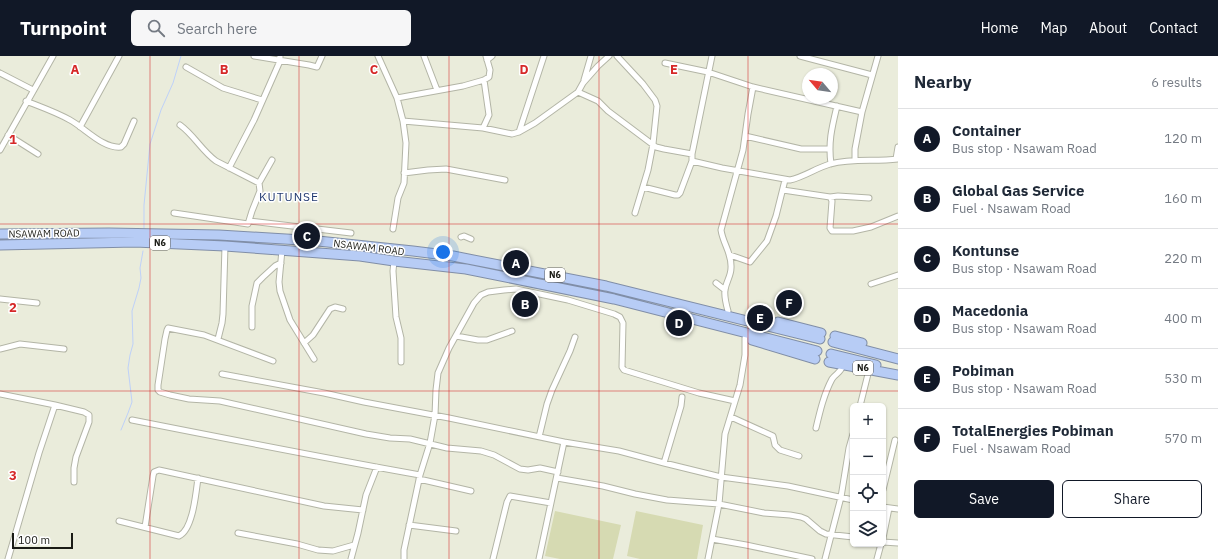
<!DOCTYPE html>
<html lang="en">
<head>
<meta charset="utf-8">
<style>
  :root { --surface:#fff; --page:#f6f6f7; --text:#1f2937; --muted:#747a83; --line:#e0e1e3; --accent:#111827 }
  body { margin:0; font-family:"IBM Plex Sans",sans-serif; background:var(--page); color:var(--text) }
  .controls { position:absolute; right:12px; bottom:12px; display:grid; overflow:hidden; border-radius:6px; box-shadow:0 1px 3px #0004 }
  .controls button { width:36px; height:36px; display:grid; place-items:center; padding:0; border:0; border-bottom:1px solid var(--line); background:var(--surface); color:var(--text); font:20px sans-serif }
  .compass { position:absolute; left:802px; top:12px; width:36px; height:36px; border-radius:50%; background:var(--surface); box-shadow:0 1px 3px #0004; rotate:299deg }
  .scale { position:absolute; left:12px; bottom:10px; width:61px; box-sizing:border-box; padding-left:4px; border:2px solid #1a1b15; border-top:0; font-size:11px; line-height:14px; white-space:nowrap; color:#1a1b15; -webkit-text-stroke:3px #fff; paint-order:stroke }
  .you { position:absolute; left:443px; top:196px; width:14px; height:14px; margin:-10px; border:3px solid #fff; border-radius:50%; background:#1a73e8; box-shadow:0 0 0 6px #1a73e833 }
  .badge { display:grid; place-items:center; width:26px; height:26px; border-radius:50%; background:var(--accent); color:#fff; font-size:13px; font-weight:700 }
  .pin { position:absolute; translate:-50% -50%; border:2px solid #fff; box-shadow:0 1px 4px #0006 }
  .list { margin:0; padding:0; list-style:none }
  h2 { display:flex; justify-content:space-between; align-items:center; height:52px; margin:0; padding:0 16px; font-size:17px }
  h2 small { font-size:13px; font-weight:400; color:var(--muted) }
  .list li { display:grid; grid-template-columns:26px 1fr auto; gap:12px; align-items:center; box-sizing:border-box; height:60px; padding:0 16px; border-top:1px solid var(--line) }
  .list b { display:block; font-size:15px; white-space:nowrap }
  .list p { margin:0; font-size:13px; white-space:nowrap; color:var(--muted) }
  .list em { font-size:13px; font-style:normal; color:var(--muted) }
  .actions { display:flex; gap:8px; padding:12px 16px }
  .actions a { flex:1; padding:9px 0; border:1px solid var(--accent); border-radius:6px; text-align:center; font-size:14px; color:var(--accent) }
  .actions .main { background:var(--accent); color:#fff }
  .icon { flex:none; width:22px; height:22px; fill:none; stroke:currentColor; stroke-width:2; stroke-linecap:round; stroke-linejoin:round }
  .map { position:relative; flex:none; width:898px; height:503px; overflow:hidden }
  header { display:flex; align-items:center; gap:24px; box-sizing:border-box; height:56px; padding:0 20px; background:var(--accent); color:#fff }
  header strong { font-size:19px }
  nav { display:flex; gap:22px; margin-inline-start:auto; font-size:14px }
  .search { width:280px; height:36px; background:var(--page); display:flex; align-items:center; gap:10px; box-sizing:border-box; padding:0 14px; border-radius:6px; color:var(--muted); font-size:15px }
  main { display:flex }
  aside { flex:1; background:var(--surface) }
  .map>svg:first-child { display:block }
  .green { fill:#d6dab2 }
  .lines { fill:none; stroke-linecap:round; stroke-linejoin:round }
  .stream { stroke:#bed1f9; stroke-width:1 }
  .street-casing { stroke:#b3b5a6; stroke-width:7 }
  .highway-casing { stroke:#808ea7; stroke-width:11 }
  .street { stroke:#fff; stroke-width:5 }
  .highway { stroke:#b7ccf5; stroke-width:9 }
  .grid { fill:none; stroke:#d62828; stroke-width:1; stroke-opacity:0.55 }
  .labels { text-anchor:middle; stroke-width:3; stroke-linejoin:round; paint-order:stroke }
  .shield { fill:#fff; stroke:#5f5f5b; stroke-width:1 }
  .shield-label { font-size:9px; font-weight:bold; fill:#1a1b15 }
  .street-label { font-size:10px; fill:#1a1b15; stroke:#fff }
  .quarter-label { font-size:12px; letter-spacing:1px; fill:#20386f; stroke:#fff }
  .grid-label { font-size:13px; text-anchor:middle; font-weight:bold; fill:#d62828; stroke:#fff; stroke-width:3; stroke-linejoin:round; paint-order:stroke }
</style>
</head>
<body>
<header>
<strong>Turnpoint</strong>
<div class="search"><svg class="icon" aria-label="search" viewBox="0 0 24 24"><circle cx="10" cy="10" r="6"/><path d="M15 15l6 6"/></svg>Search here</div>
<nav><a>Home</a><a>Map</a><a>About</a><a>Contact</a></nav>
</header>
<main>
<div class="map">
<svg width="898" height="503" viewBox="0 0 898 503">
  <rect width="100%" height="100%" fill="#eaecdb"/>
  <path class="green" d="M555,455L621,469L613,503H560L545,500Z
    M636,455L703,469L697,503H640L627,500Z"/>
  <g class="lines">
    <path class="stream" d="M144,172V149L150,88L161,54L173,27L181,0
      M121,374L128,357L132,346L128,312L130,299L133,288L132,255L139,232L141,222L140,212L143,195"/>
    <defs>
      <path id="street" d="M254,0L309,9L317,11L322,0
        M378,0L397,42L403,65L406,87L404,127L398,142L393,173
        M424,0L437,34
        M617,0L643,28L655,44L657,50L653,88L648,114L635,157
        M800,0L872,19
        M487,4L492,0
        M665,7L708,16L753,31L862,56
        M186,11L223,32L262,44
        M0,17L33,34
        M584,24L591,0
        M578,36L598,45L608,55L656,91L664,93L692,98
        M397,42L463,30L484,24L489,21L490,14L486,0
        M26,45C41,51 56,56 70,64C85,72 103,93 121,91L124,88L134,65
        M403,65L483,72L512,78L519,76L535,67L578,36L583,27L598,10L609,0
        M80,71L119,0
        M483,72L489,59L484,24
        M519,76L544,0
        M8,79L38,98
        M745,80L801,93H829
        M0,94L53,0
        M896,103L898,91
        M855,104V93L862,56L878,0
        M692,105L722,112L790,124C804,121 816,112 830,108C853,102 875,106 898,103
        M831,108C828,86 832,71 837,50
        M229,112L254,64L280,5V0
        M404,117L428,114L446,113L505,124
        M259,127L272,104
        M643,131L675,139H678L680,137L692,105V98L712,0
        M783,134L830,141L832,145L830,172L832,175H853L871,171L898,160
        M830,141L838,140L869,142
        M174,157L248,168L252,155L260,135L259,127L216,105C202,95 194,79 180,69
        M249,165L351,177
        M461,181L464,180L471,183
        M282,194L279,226L280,235L290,264L314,303
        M730,199L750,206L767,185L776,160L785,124
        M394,205L393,215L396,261L401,282V306
        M716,227L725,234
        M871,228L898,219
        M0,243L37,247
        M728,255C726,248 724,241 725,234C726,226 731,220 731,212C732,197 723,188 721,174L743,94L748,58L753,31
        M252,271V250L257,227L263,221L275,210L281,207
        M456,280L478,284H487L512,275
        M218,283L222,267L223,258L225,190
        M304,287L313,279L330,253L335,251L343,253
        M0,293L20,288L64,293
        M273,305L204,279L168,272L167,274L165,283L158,329V334L160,336L170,339L189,343L220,345L366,378L390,382L410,383L447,392L481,395L494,399L520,413L528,414L540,412L558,416
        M222,318L324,337L364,346L449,362L564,386
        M0,338L55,349L84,356L89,359V366L76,401L74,412V426
        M860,350L869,314
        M731,361L773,380L775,389L780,394L799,400
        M132,364C228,383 324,402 420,419
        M816,372C820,355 824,338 832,323C836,317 841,317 843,309
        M539,381L547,348L552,334L570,295L575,281
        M664,407L681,350L682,341
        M557,422L603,430L635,438L667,444L719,448L764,457L790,459L801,461L806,463L820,475L826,478L853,481
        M419,423L471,435
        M883,434L895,384
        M883,451L898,453
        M119,465L179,480C193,474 196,436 198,422
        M409,469L456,475
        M145,471L153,420L154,416L159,414L324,450L363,454
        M238,477L297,488L318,494L333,495L354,489
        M883,482L889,452
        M712,483L746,489L812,503
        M883,486L898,487
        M8,503L39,397L55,349
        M351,503L358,477L366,439L377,411
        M404,503V494L420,419L430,387L435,359L436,334L438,317L449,292L474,247L481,239L488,236L504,234L516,233L568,244L614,258L620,261L623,267L622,311L624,314L699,337L735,345
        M493,503L507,446L510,440L551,447
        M539,503L564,386L619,395L664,407L721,421L788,430L853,444
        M708,503L719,448L725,378L740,329L745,299V282
        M825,503L841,441L849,392L853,378
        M877,503L881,488"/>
      <path id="highway" d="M0,178L109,177L219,179L318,185L413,195L453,200L606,230L820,283
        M0,189L135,186L225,190L360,200L394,205L466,213L614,243L817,295
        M778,266L821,277
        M835,280L862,287
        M752,284L815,303
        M833,286L898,303
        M831,298L876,309
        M829,306L898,319"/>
    </defs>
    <use href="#street" class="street-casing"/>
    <use href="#highway" class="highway-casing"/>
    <use href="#street" class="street"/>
    <use href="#highway" class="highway"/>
  </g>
  <path class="grid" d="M150,0V503M299,0V503M449,0V503M599,0V503M748,0V503M0,168H898M0,335H898"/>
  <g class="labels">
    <g class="shield">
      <rect x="150" y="180" width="20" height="14" rx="3"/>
      <rect x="545" y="212" width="20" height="14" rx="3"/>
      <rect x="853" y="305" width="20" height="14" rx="3"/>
    </g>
    <g class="shield-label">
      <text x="160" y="190">N6</text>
      <text x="555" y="222">N6</text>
      <text x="863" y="315">N6</text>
    </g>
    <g class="street-label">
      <text transform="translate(44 177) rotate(-1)" y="4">NSAWAM ROAD</text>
      <text transform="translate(369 191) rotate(7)" y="4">NSAWAM ROAD</text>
    </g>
    <g class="quarter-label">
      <text x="289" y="145">KUTUNSE</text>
    </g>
  </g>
  <g class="grid-label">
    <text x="75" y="18">A</text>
    <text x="224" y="18">B</text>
    <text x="374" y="18">C</text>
    <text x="524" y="18">D</text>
    <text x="674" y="18">E</text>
    <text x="13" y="88">1</text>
    <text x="13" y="256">2</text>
    <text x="13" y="424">3</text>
  </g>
</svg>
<div class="controls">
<button>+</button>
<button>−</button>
<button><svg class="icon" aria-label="locate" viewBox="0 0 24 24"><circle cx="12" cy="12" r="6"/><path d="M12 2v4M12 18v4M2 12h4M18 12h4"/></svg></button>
<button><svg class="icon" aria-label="layers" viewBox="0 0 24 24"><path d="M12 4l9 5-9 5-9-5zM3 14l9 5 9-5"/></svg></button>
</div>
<svg class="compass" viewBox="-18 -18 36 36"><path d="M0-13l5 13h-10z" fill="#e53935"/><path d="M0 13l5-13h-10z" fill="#747a83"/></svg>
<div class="scale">100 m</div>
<div class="you"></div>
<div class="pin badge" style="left:516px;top:207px">A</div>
<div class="pin badge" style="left:525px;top:248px">B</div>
<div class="pin badge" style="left:307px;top:180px">C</div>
<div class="pin badge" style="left:679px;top:267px">D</div>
<div class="pin badge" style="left:760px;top:262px">E</div>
<div class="pin badge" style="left:789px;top:247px">F</div>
</div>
<aside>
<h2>Nearby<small>6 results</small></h2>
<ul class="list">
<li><span class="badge">A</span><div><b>Container</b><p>Bus stop · Nsawam Road</p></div><em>120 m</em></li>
<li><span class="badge">B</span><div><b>Global Gas Service</b><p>Fuel · Nsawam Road</p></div><em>160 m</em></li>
<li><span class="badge">C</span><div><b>Kontunse</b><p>Bus stop · Nsawam Road</p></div><em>220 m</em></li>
<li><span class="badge">D</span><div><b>Macedonia</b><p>Bus stop · Nsawam Road</p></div><em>400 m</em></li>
<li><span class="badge">E</span><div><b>Pobiman</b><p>Bus stop · Nsawam Road</p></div><em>530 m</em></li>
<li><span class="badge">F</span><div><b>TotalEnergies Pobiman</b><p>Fuel · Nsawam Road</p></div><em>570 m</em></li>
</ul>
<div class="actions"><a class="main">Save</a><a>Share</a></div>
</aside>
</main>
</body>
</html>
